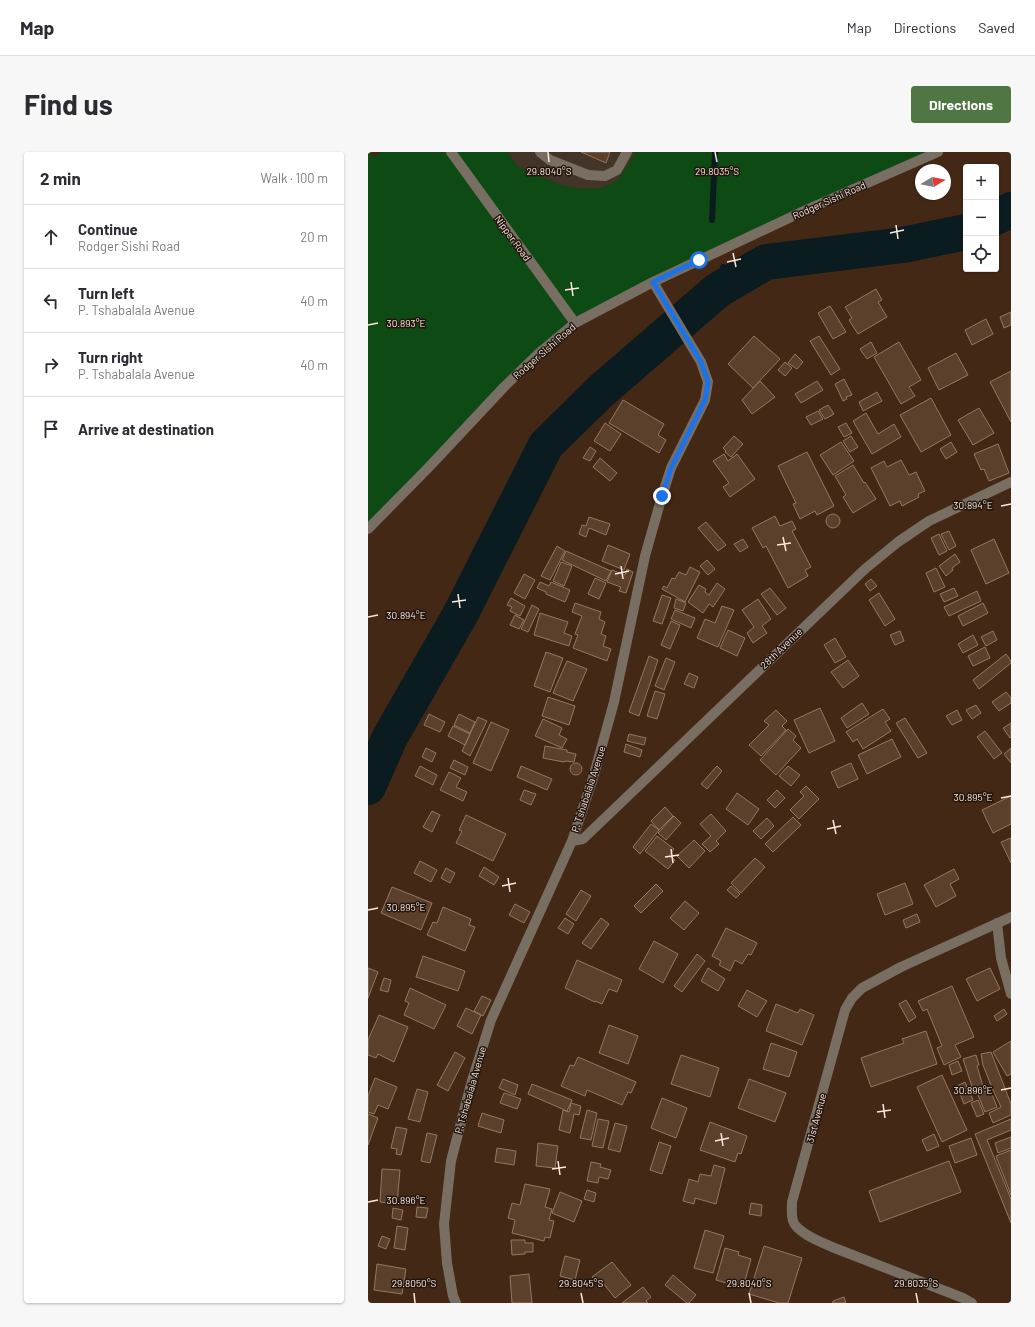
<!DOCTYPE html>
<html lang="en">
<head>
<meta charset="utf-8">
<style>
  :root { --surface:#fff; --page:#f7f7f7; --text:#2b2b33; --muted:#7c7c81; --line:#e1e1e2; --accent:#4f7643 }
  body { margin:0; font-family:Barlow,sans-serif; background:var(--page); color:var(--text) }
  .controls { position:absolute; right:12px; top:12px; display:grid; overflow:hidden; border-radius:4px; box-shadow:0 1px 3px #0004 }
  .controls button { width:36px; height:36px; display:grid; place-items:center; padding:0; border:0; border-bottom:1px solid var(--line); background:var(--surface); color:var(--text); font:20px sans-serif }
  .compass { position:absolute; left:547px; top:12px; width:36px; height:36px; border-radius:50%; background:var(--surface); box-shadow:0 1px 3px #0004; rotate:80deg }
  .stop { position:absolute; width:12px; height:12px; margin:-9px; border:3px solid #1a73e8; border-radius:50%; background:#fff }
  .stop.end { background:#1a73e8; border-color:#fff; box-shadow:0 1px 4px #0008 }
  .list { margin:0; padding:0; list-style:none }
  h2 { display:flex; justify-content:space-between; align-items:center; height:52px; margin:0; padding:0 16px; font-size:17px }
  h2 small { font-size:13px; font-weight:400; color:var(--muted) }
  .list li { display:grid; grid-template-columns:26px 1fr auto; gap:12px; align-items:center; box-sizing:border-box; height:64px; padding:0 16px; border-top:1px solid var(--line) }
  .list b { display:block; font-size:15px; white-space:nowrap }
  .list p { margin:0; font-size:13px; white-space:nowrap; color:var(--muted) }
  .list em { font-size:13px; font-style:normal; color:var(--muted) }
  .icon { flex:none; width:22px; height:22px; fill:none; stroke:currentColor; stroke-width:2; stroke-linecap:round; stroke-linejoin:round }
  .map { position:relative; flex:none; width:643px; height:1151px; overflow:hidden; border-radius:4px }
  header { display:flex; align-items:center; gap:24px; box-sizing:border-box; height:56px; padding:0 20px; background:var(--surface); border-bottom:1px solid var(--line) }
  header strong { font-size:19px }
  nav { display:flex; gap:22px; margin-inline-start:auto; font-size:14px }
  .intro { display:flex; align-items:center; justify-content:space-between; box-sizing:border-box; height:96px; padding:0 24px }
  h1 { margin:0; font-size:28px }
  .button { padding:10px 18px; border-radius:4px; background:var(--accent); color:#fff; font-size:14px; font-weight:700 }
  main { display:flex; gap:24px; padding:0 24px }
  aside { flex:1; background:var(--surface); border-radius:4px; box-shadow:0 1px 3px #0004 }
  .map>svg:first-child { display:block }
  .industrial { fill:#423427 }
  .green { fill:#0e4b14 }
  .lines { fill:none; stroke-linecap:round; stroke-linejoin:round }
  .stream { stroke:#0a1c20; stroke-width:6 }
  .river { stroke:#0a1c20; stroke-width:36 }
  .building { fill:#5b412b; stroke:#947860 }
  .minor { stroke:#786e62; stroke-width:10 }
  .route { stroke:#1a73e8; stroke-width:5 }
  .ticks { fill:none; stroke:#fbe9de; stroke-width:1.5 }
  .labels { text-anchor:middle; stroke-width:3; stroke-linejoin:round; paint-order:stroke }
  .street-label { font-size:10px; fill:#fbe9de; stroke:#21150d }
  .ticks-label { font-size:10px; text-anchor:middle; fill:#fbe9de; stroke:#21150d; stroke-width:3; stroke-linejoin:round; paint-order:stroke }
</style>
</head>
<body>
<header>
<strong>Map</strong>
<nav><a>Map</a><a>Directions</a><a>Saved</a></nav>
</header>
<div class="intro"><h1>Find us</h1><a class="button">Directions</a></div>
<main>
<aside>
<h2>2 min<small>Walk · 100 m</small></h2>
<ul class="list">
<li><svg class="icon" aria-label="ahead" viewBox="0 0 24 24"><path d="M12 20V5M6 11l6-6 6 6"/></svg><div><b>Continue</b><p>Rodger Sishi Road</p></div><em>20 m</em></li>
<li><svg class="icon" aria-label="left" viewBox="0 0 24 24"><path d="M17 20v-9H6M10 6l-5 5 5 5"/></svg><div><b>Turn left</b><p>P. Tshabalala Avenue</p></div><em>40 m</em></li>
<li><svg class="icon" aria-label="right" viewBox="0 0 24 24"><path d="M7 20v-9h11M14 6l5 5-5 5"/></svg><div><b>Turn right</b><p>P. Tshabalala Avenue</p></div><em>40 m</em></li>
<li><svg class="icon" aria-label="arrive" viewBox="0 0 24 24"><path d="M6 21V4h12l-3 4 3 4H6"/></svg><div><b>Arrive at destination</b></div></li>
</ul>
</aside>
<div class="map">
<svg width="643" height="1151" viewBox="0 0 643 1151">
  <rect width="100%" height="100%" fill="#432816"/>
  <path class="industrial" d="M139,0H268L250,28L234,36L214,37L193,33L150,15Z"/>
  <path class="green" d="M0,0L6,5L13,0H139L150,15L193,33L214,37L234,36L250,28L268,0H569L209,168L0,376Z"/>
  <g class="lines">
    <path class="stream" d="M344,68L347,0
      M350,138L355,115"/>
    <path class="river" d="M628,65L643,58
      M0,635L22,585L92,463L178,293L234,238L350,138L398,110L535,93L598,80"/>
  </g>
  <path class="building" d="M213,0H242L238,11Z
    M508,137L514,148L510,150L519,165L490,182L481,168L484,166L477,155Z
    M462,154L478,180L465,187L450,161Z
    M643,160V173L636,176L632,165Z
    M618,167L625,182L604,193L597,178Z
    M386,184L412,207L385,236L360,212Z
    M451,184L472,217L463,223L442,189Z
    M503,190L509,201L499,207L492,197Z
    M531,190L553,228L541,235L547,244L533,252L506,205Z
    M588,201L600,223L571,238L560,216Z
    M427,202L435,210L429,217L420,211Z
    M417,210L424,216L417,224L410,218Z
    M643,219V270L622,230Z
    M476,227L484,243L478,245L479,247L475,249L467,232Z
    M392,229L407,245L384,262L374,248Z
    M449,229L455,238L433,251L427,242Z
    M509,240L514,249L495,259L491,250Z
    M563,246L583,283L553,300L532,263Z
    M255,248L296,272L290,283L298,288L291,301L241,271Z
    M460,253L466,262L457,267L451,258Z
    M611,256L626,281L605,293L590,268Z
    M450,259L455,267L443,273L438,265Z
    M498,261L510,282L526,272L533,285L504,302L485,269Z
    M237,271L253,282L242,299L226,289Z
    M478,271L484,281L476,285L470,275Z
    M366,284L375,292L363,305L357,300L358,299L355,296Z
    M483,284L490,295L482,300L475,289Z
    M473,290L486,309L465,323L452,303Z
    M583,290L589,300L578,307L572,297Z
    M630,292L641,321L621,329L616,317L613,318L606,302Z
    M222,295L228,299L222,309L215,306Z
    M439,300L466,354L449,363L447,359L432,367L425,352L428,351L410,314Z
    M356,302L360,309L369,302L387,327L362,345L355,335L361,331L345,309Z
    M232,306L249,321L242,329L225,315Z
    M533,308L541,323L548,320L557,339L550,342L551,345L534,354L532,349L522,354L503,316L516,309L519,315Z
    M485,313L496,331L497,330L508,347L485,361L475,345L478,343L467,324Z
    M458 369a7 7 0 1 1 14 0a7 7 0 1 1-14 0Z
    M407,364L412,374L424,369L428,377L424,379L443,415L437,418L440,424L420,436L398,394L395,396L384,376Z
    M221,365L242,372L238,383L221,376L218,385L211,382L214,373L218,374Z
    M338,370L358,393L350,399L330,376Z
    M581,379L588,394L581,398L573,382Z
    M571,382L579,399L571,403L563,386Z
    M375,387L380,395L372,400L366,392Z
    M626,387L641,421L618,432L603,398Z
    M240,393L262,402L256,418L234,409Z
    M189,394L197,399L182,428L173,424Z
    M198,399L243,419L238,429L194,408Z
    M587,402L592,410L584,416L585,418L578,424L571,414Z
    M339,408L347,417L340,423L332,414Z
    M193,410L204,414L196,434L185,429Z
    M322,415L332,420L317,450L294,437L296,434L299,436L304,426L307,427L311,420L318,423Z
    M568,416L577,435L566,440L558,421Z
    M259,417L265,420L258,441L251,439L253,435L239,430L244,418L257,423Z
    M156,422L167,428L157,447L146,441Z
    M227,426L238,431L231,447L220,442Z
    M503,427L509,434L502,439L497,432Z
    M172,430L181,434L183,430L202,438L197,450L178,442V440L169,436Z
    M349,431L357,437L345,455L341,452L335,461L320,450L331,433L338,437L337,440L341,443Z
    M402,436L418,456L409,463L393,442Z
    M586,436L590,444L576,450L572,442Z
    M609,439L613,449L581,464L576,455Z
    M511,441L527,467L517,474L501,448Z
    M294,443L303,446L294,472L285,469Z
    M143,446L157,454L152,464L142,459L144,455L139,453Z
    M308,447L318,451L315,459L306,456Z
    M390,447L403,467L394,474L399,481L385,491L379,481L386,475L374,458Z
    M207,451L233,460L231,467L237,470L233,482L238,484L235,494L243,497L239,509L205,496L210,483L207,482L214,464L204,460Z
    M615,451L620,461L595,474L590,464Z
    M164,453L171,457L160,480L153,477Z
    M354,454L366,458L350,495L329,486L337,467L347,471Z
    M307,458L327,466L323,476L303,467Z
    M172,461L200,470L196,481L204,484L201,494L166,483Z
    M147,463L156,468L151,477L142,473Z
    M303,469L312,473L302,497L293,493Z
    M360,478L377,486L369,504L352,496Z
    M532,479L536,489L527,493L522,483Z
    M625,479L629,488L618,494L613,485Z
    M605,483L610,493L595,501L590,492Z
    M467,486L478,505L467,511L456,493Z
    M617,495L622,506L605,514L600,504Z
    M178,500L195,506L182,540L166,534Z
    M638,502L643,509V511L611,537L605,528Z
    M281,504L290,508L271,564L261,560Z
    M298,506L307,510L296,538L287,534Z
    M480,508L491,524L475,536L463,520Z
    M199,509L219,517L205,549L185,541Z
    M321,521L330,525L326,536L316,532Z
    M287,539L297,542L289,567L279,564Z
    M638,540L643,546V551L631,559L624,550Z
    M180,545L207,554L201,573L174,564Z
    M494,551L501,562L479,576L473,566Z
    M608,553L613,561L604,567L598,558Z
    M452,556L467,589L441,601L426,568Z
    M515,557L522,567L517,570L523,579L495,597L489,587L485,590L478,580Z
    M408,558L419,569L414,574L418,578L393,604L381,593L401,573L396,569Z
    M589,558L594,568L584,573L578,564Z
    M61,562L77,570L72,580L56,573Z
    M91,562L107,570L102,581L86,573Z
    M110,565L119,569L102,604L94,599Z
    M537,566L559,601L550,606L528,571Z
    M175,567L194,576L191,583L199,587L194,596L167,584Z
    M123,570L141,578L123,619L105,611Z
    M643,571V585L642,586L635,576Z
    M85,574L102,582L97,593L80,584Z
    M420,577L428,584L425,588L433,596L408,623L392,608Z
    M617,579L634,601L626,607L609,585Z
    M261,582L278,586L276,593L259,589Z
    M524,587L533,605L499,622L490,603Z
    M258,592L274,598L272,605L256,600Z
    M177,594L199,598V600L208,602L206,610L197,609L196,610L175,606Z
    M58,596L68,601L64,610L54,605Z
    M643,596V611L636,602Z
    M86,608L100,615L97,623L82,616Z
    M202 617a6 6 0 1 1 12 0a6 6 0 1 1-12 0Z
    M483,611L490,627L470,636L463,620Z
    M52,614L69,623L65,633L47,624Z
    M153,614L184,627L179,638L149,625Z
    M349,614L354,619L339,637L333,632Z
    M420,614L432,623L423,634L411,624Z
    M81,620L93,626L88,635L99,640L95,649L72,638Z
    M438,634L451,647L431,667L422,658L436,644L432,640Z
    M156,638L168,642L163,653L152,648Z
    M409,638L417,646L407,656L399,648Z
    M369,641L391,657L380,673L358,657Z
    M643,644V672L625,681L614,658Z
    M297,655L305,664L291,678L283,669Z
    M64,659L72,663L64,680L55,675Z
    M343,662L358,679L348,689L351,692L342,700L334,692L343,684L332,672Z
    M98,663L138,682L125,709L88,691L94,679L91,678Z
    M306,664L313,671L298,688L290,681Z
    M425,665L433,673L405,700L397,692Z
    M399,666L406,674L393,687L385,679Z
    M283,672L291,678L272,702L265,695Z
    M289,684L306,697L301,704L307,708L300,717L277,699Z
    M643,686V711L633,690Z
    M326,688L337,699L321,716L309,704Z
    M387,706L397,715L373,741L363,731Z
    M52,709L69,718L63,730L46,721Z
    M116,715L131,725L126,733L111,724Z
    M78,716L87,721L82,731L73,726Z
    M586,717L591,727L582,732L588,744L568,755L556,733Z
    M537,731L545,752L517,763L509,742Z
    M288,732L295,739L273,761L266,754Z
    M363,734L372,742L368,746L359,738Z
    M24,735L64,751L53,778L13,761Z
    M213,738L223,744L208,769L198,762Z
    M317,749L331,761L316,778L302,766Z
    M147,752L162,760L156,771L141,763Z
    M75,755L103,767L101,773L107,775L97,799L59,783L65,770L69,771Z
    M549,762L552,770L538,776L535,768Z
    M197,766L206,772L200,782L190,776Z
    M233,766L241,772L223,797L214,791Z
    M358,776L389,791L383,803L380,802L374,812L367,808L362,819L351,813L353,809L344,804Z
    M286,789L310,802L295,831L271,817Z
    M329,802L337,809L314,840L306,834Z
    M55,804L97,819L90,839L48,825Z
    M209,808L254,828L249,840L241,837L234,852L227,849V850L197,836Z
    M0,816L10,820L0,846Z
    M340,816L357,827L350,839L333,829Z
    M622,816L632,837L609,849L598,827Z
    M16,826L23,828L20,840L12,838Z
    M584,834L606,885L587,893L593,905L576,913L569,896L574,894L559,857L555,859L550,849Z
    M42,836L78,853L66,877L36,863L41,851L37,849Z
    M379,838L399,849L389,865L370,854Z
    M114,844L123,848L115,864L106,859Z
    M538,848L548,865L541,870L531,852Z
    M408,852L430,861L432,857L446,863L434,893L398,879Z
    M98,856L113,863L104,882L89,874Z
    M636,857L639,862L629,869L626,864Z
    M11,863L40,875L26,910L10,902L8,906L0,903V888Z
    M241,873L270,884L260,912L231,901Z
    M558,879L569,912L503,935L493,906L536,891L534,887Z
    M643,889V922L639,924L625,900Z
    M403,891L429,900L421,925L395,917Z
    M87,900L97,906L80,939L69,933Z
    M623,900L643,952V963L625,971L621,961L633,955L624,936L615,913L613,902Z
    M313,903L351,916L342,945L303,932Z
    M608,903L611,913L609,914L616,938L606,941L595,907Z
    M210,905L268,930L263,941L260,940L254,953L219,938L217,944L193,934L202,913L206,914Z
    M590,909L594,919L584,923L581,913Z
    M574,923L599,978L574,990L549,935Z
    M7,926L29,935L20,957L10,953L6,962L0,960V944Z
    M135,927L150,933L147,943L131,936Z
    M381,927L418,941L407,970L370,956Z
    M597,930L605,948L596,952L589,934Z
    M164,932L204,948L199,959L160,942Z
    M49,937L60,940L52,970L40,967Z
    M622,937L629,955L617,960L610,943Z
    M136,941L153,947L149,957L132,951Z
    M294,946L319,956L308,986L283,976Z
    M610,948L616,962L609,965L603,951Z
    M203,951L213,954L211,963L206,962L202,981L191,978L195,958L201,960Z
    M219,958L229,961L223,988L212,986Z
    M114,961L136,968L133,981L110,974Z
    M0,962L10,966L0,993Z
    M230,967L241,969L235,996L224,994Z
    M643,967V978L619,988L643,1047V1071L607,982Z
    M342,970L379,984L373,1002L370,1001L367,1010L332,998Z
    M247,971L259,974L252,1000L240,997Z
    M28,975L39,977L33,1003L28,1002L29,997L23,996Z
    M59,981L69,983L62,1011L53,1009Z
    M566,982L571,994L559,999L554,988Z
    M643,985V996L630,1001L627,991Z
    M603,986L609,1003L587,1011L581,994Z
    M291,990L303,994L294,1022L282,1018Z
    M170,991L190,994L187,1016L168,1014Z
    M129,996L148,999L146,1013L127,1010Z
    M643,998V1043L628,1004Z
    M581,1009L593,1040L512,1070L501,1039Z
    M223,1010L233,1012L232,1015L243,1018L240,1027L231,1025L230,1031L219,1029Z
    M346,1013L357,1016L348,1052L327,1046L326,1052L315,1049L321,1027L330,1030L332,1022L343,1024Z
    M14,1017L32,1018L29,1052L12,1050Z
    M157,1032L182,1037L177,1055L184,1057L181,1068L186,1069L182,1086L177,1085L176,1089L144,1081L147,1068L140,1066L144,1051L152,1053Z
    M219,1038L228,1041L226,1050L216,1047Z
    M192,1040L214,1049L206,1070L184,1061Z
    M383,1051L394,1053L393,1064L381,1062Z
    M49,1055L60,1056L58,1066L48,1065Z
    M25,1056L35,1058L33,1068L24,1066Z
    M29,1074L40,1076L37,1098L26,1096Z
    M337,1078L356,1084L345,1121L326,1116Z
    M14,1084L22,1087L18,1097L10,1094Z
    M143,1088H157V1091H165V1100H157V1102L144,1103Z
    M396,1094L434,1106L420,1151H411L381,1142Z
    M357,1096L371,1100L370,1103L383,1107L375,1136L348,1128Z
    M197,1104L212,1108L207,1128L192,1124Z
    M244,1110L263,1133L247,1146L235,1131L232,1134L224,1125Z
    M9,1112L38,1117L34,1142L6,1138Z
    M161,1122L164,1151H144L142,1124Z
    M305,1123L328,1143L321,1151H319L297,1133Z
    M275,1135L283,1145L278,1149L280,1151H254Z
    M476,1145L478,1151H464L465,1150V1149Z"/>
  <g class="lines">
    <path class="minor" d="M83,0L207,171
      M172,0L182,8L220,23L237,24L249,18L259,0
      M0,377L61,315L136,235L170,202L207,171L285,130L438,58L570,0
      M204,689L215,687L497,417L530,390L561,369L643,330
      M629,771L633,806L643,842
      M88,1151L85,1144L79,1111L76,1072L83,1009L103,932L123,868L204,689L225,626L246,550L277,404L294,344L303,316L337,248L340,230L333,210L285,130
      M604,1151L595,1146L464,1095C453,1090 429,1081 425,1069C423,1063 424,1056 424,1050L477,858L484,846L494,836L533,815L643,765"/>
  </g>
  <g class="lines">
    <path class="route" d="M294,344L303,316L337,248L340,230L333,210L285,130L331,108"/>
  </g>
  <path class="ticks" d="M180,0L181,10M347,0L349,10M528,73L530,87M522,81L536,78M365,101L368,115M359,110L373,107M203,130L205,144M197,138L211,136M0,173L10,171M633,354L643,352M415,385L418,399M409,393L423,391M253,414L255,427M247,422L261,419M90,442L92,456M84,450L98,448M0,465L10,463M633,646L643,644M465,668L468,682M459,677L473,674M303,697L305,711M297,705L311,703M140,726L142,740M134,734L148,731M0,758L10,756M633,938L643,936M515,952L517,966M509,960L523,958M353,981L355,994M347,989L361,986M190,1009L192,1023M184,1017L198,1015M0,1050L10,1048M46,1141L47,1151M213,1141L215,1151M381,1141L383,1151M548,1141L550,1151"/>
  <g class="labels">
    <g class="street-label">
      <text transform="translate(461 48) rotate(-24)" y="4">Rodger Sishi Road</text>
      <text transform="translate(145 86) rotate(54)" y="4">Nipper Road</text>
      <text transform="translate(176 199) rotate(-41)" y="4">Rodger Sishi Road</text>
      <text transform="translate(413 496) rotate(-44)" y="4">28th Avenue</text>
      <text transform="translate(220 637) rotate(-72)" y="4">P. Tshabalala Avenue</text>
      <text transform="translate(102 938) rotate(-74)" y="4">P. Tshabalala Avenue</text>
      <text transform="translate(448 966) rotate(-75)" y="4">31st Avenue</text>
    </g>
  </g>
  <g class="ticks-label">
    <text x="181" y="23">29.8040°S</text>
    <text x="349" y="23">29.8035°S</text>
    <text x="38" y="175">30.893°E</text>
    <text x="605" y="357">30.894°E</text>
    <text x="38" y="467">30.894°E</text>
    <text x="605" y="649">30.895°E</text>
    <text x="38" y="759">30.895°E</text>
    <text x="605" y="942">30.896°E</text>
    <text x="38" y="1052">30.896°E</text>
    <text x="46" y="1135">29.8050°S</text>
    <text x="213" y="1135">29.8045°S</text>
    <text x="381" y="1135">29.8040°S</text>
    <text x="548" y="1135">29.8035°S</text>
  </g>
</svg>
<div class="controls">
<button>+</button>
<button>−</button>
<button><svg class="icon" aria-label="locate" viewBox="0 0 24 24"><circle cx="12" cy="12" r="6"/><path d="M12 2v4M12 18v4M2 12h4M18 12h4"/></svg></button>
</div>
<svg class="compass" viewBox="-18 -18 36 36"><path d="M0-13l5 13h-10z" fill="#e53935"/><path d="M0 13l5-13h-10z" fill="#7c7c81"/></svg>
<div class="stop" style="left:331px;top:108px"></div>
<div class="stop end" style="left:294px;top:344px"></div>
</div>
</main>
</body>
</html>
